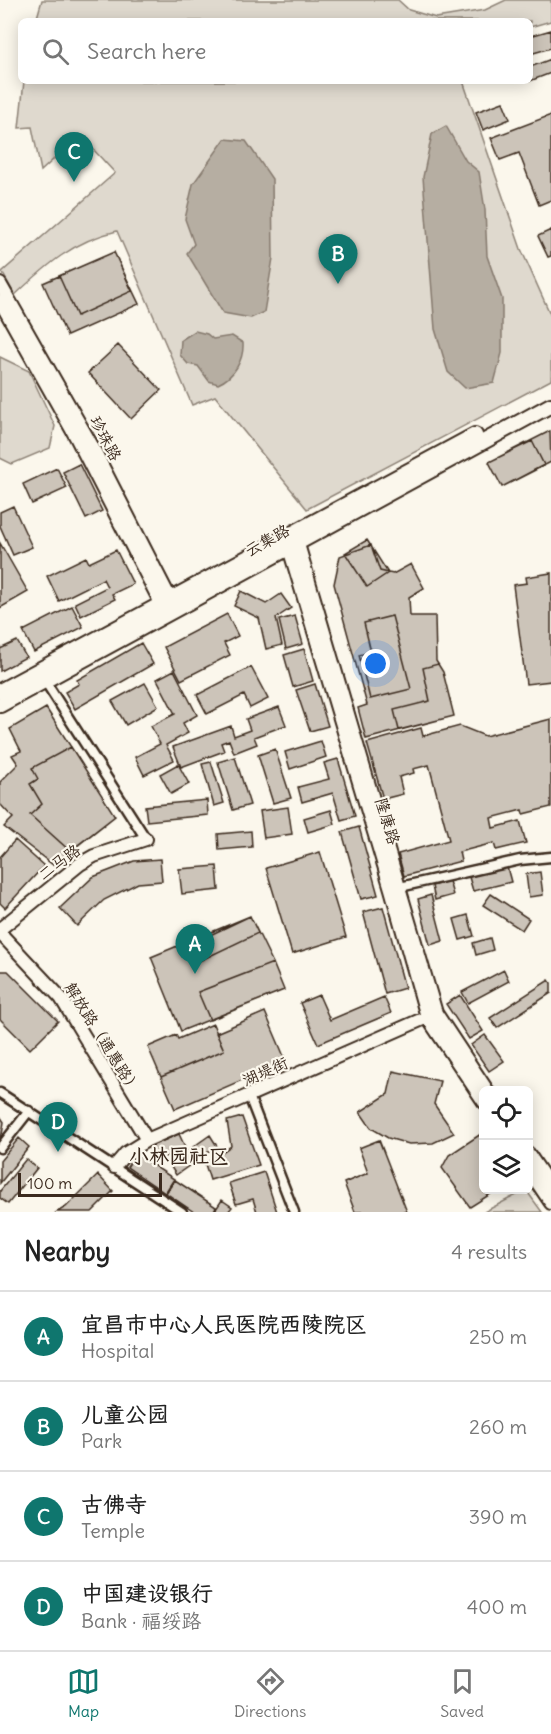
<!DOCTYPE html>
<html lang="en">
<head>
<meta charset="utf-8">
<style>
  :root { --surface:#fff; --page:#f2f2f2; --text:#222; --muted:#767676; --line:#e0e0e0; --accent:#0f766e }
  body { margin:0; font-family:Delius,"LXGW WenKai TC",sans-serif; background:var(--page); color:var(--text) }
  .controls { position:absolute; right:18px; bottom:18px; display:grid; overflow:hidden; border-radius:9px; box-shadow:0 3px 15px #0003 }
  .controls button { width:54px; height:54px; display:grid; place-items:center; padding:0; border:0; border-bottom:2px solid var(--line); background:var(--surface); color:var(--text); font:30px sans-serif }
  .scale { position:absolute; left:18px; bottom:15px; width:144px; box-sizing:border-box; padding-left:6px; border:3px solid #3b2a1e; border-top:0; font-size:16px; line-height:21px; white-space:nowrap; color:#3b2a1e; -webkit-text-stroke:4px #fbf7ec; paint-order:stroke }
  .you { position:absolute; left:376px; top:664px; width:21px; height:21px; margin:-15px; border:4px solid #fff; border-radius:50%; background:#1a73e8; box-shadow:0 0 0 9px #1a73e833 }
  .badge { display:grid; place-items:center; width:39px; height:39px; border-radius:50%; background:var(--accent); color:#fff; font-size:20px; font-weight:700 }
  .pin { position:absolute; translate:-50% -50px; filter:drop-shadow(0 2px 3px #0008) }
  .pin::after { content:''; position:absolute; top:32px; width:21px; height:18px; background:inherit; clip-path:polygon(0 0,100% 0,50% 100%) }
  .list { margin:0; padding:0; list-style:none }
  h2 { display:flex; justify-content:space-between; align-items:center; height:78px; margin:0; padding:0 24px; font-size:26px }
  h2 small { font-size:20px; font-weight:400; color:var(--muted) }
  .list li { display:grid; grid-template-columns:39px 1fr auto; gap:18px; align-items:center; box-sizing:border-box; height:90px; padding:0 24px; border-top:2px solid var(--line) }
  .list b { display:block; font-size:22px; white-space:nowrap }
  .list p { margin:0; font-size:20px; white-space:nowrap; color:var(--muted) }
  .list em { font-size:20px; font-style:normal; color:var(--muted) }
  .icon { flex:none; width:33px; height:33px; fill:none; stroke:currentColor; stroke-width:2; stroke-linecap:round; stroke-linejoin:round }
  .map { position:relative; flex:none; width:551px; height:1212px; overflow:hidden }
  .search { position:absolute; background:var(--surface); box-shadow:0 3px 15px #0003; left:18px; right:18px; top:18px; height:66px; display:flex; align-items:center; gap:15px; box-sizing:border-box; padding:0 21px; border-radius:9px; color:var(--muted); font-size:22px }
  .sheet { height:438px; background:var(--surface) }
  nav { display:flex; justify-content:space-around; align-items:center; box-sizing:border-box; height:84px; border-top:2px solid var(--line); background:var(--surface); font-size:16px; color:var(--muted) }
  nav a { display:grid; justify-items:center; gap:3px }
  nav .on { color:var(--accent) }
  .map>svg:first-child { display:block }
  .green { fill:#dfd9ce; stroke:#8d8276; stroke-width:1.5 }
  .water { fill:#b6aea2; stroke:#85796d; stroke-width:1.5 }
  .building { fill:#ccc4b9; stroke:#3b2a1e; stroke-width:1.5 }
  .lines { fill:none; stroke-linecap:round; stroke-linejoin:round }
  .street-casing { stroke:#3b2a1e; stroke-width:13 }
  .secondary-casing { stroke:#3b2a1e; stroke-width:16 }
  .primary-casing { stroke:#3b2a1e; stroke-width:18 }
  .street { stroke:#fbf7ec; stroke-width:8 }
  .secondary { stroke:#fbf7ec; stroke-width:12 }
  .primary { stroke:#fbf7ec; stroke-width:14 }
  .labels { text-anchor:middle; stroke-width:4.5; stroke-linejoin:round; paint-order:stroke }
  .street-label { font-size:16px; fill:#3b2a1e; stroke:#fbf7ec }
  .quarter-label { font-size:20px; font-weight:bold; fill:#3b2a1e; stroke:#fbf7ec }
</style>
</head>
<body>
<div class="map">
<svg width="551" height="1212" viewBox="0 0 551 1212">
  <rect width="100%" height="100%" fill="#fbf7ec"/>
  <filter id="ink" filterUnits="userSpaceOnUse"><feTurbulence type="fractalNoise" baseFrequency=".0167" numOctaves="2"/><feDisplacementMap in="SourceGraphic" scale="12" xChannelSelector="R" yChannelSelector="G"/><feConvolveMatrix kernelMatrix="1 2 1 2 8 2 1 2 1" color-interpolation-filters="sRGB"/></filter>
  <g filter="url(#ink)">
    <path class="green" d="M42,0H398L409,10L436,18L485,10L506,0H551V21L530,27V21H36Z
      M24,81H463L521,249L551,316V380L307,509L215,396L192,405L117,231C73,241 47,265 15,295L2,272L115,173L80,135L41,171L32,127L19,128Z
      M0,357L29,371L55,426L50,448L12,464L0,458Z
      M526,1190L542,1212H484Z"/>
    <path class="water" d="M446,126L466,161L479,172L485,210L487,256L502,299V353L494,383L465,388L448,372L435,329L423,177L432,134Z
      M225,139L246,141L272,179L273,258L264,312L251,318L223,313L187,253L194,244L185,219L193,184Z
      M195,331L207,334L213,339L232,336L243,343C244,360 234,377 218,384L209,381L198,366L188,364L180,355L181,340Z"/>
    <path class="building" d="M551,30V48L530,54V36Z
      M551,59V73L530,81V67Z
      M503,102L510,119L483,130L476,112Z
      M551,115V200L539,205L519,153L500,160L491,138Z
      M551,230V256L548,257L538,236Z
      M114,252L139,304L67,336L43,283Z
      M114,252L132,291L77,316L59,276Z
      M118,345L161,390L131,419L88,373Z
      M550,431L551,462L502,487L489,462Z
      M532,441L544,465L502,487L489,462Z
      M79,464L102,511L86,519L63,472Z
      M57,468L67,488L32,504L23,484Z
      M13,506L32,547L13,555L0,526V512Z
      M367,540L388,573L367,587L345,553Z
      M0,543L28,592L0,608Z
      M371,545L380,571L393,574L411,564L424,588L409,597L410,616H435L436,661L443,672L454,716L366,739L358,708L367,705L334,584L340,556Z
      M116,550L133,584L112,594L115,599L81,616L75,603L107,587L103,579L59,601L47,576L86,557L89,563Z
      M551,573V681L526,684L513,585L527,583L526,577Z
      M241,591L266,604L281,594L291,608L276,618L282,645L266,649L259,618L234,606Z
      M72,606L83,627L34,652L23,631Z
      M227,614L238,636L224,643L230,655L181,680L164,647Z
      M295,616L303,644L286,649L279,620Z
      M392,616L411,689L370,699L359,655L371,652L364,623Z
      M17,641L26,657L0,671V649Z
      M141,643L153,664L75,709L65,692L79,684L77,680Z
      M304,649L313,681L293,687L284,655Z
      M438,664L443,672L454,716L399,730L394,710L430,701L423,668Z
      M251,667L268,699L250,708L244,695L207,714L197,695Z
      M174,670L197,715L183,723L188,733L166,745L174,760L144,775L135,757L160,744L151,726L175,714L157,679Z
      M145,683L158,706L126,725L112,701Z
      M315,684L328,726L310,731L296,690Z
      M279,707L286,725L254,737L257,744L234,753L229,740L221,743L224,751L181,767L173,747L231,726L234,736L250,730L246,719Z
      M46,708L115,816L53,865L4,827L13,818L0,804V782L18,764L12,755L21,751L10,729Z
      M551,719V807L523,814L522,810L491,818L493,828L520,821L526,843L496,850L494,843L459,852L461,861L404,876L398,854L449,840L429,765L413,769L414,773L399,777L403,794L383,799L367,743L421,728L423,736L460,726L485,736Z
      M321,741L326,757L290,769L285,752Z
      M71,747L115,816L70,851L30,815L42,804L30,784L38,779L32,768Z
      M275,749L291,798L273,803L258,755Z
      M235,757L250,805L233,810L218,762Z
      M338,759L355,816L341,820L333,793L302,802L298,787L329,779L324,763Z
      M211,762L224,803L214,806L202,764Z
      M178,764L189,784L171,794L160,774Z
      M207,800L208,815L147,821L145,806Z
      M288,807L292,834L264,838L260,811Z
      M331,810L335,824L308,832L304,818Z
      M359,827L378,895L361,899L342,832Z
      M251,831L252,847L219,850L218,834Z
      M15,840L44,866L5,908L0,903V857Z
      M320,852L346,937L292,954L266,868Z
      M160,859L162,881L138,883L104,900L77,926L60,908L93,877L134,861Z
      M217,866L219,890L182,894L179,869Z
      M507,867L511,882L473,891L469,877Z
      M540,872L543,895L529,897L526,874Z
      M449,881L453,895L435,900L432,886Z
      M491,894L529,919L522,930L483,905Z
      M431,895L443,941L430,945L418,899Z
      M383,907L405,988L385,994L363,912Z
      M468,915L474,936L460,940L454,919Z
      M250,916L258,933L193,964L185,947Z
      M250,916L273,963L284,990L181,1031L151,957Z
      M490,938L493,950L476,955L473,943Z
      M273,963L284,990L210,1020L198,992Z
      M504,970L509,981L468,1003L462,992Z
      M0,971H8L58,1021L30,1049L0,1019Z
      M549,980L551,983V993L497,1028L490,1018Z
      M319,995L330,1020L384,997L391,1013L318,1044L300,1003Z
      M460,995L483,1031L469,1039L446,1004Z
      M265,1012L286,1061L175,1109L161,1077L224,1050L216,1033Z
      M213,1024L224,1050L161,1077L148,1047L176,1035L178,1039Z
      M485,1035L504,1061L489,1071L471,1045Z
      M393,1071L440,1081L434,1104L454,1133L433,1143L409,1144L388,1138L371,1128L360,1112L388,1094Z
      M0,1116L4,1122L2,1135L0,1138Z
      M242,1117L259,1165L210,1180L205,1164L231,1146L227,1121Z
      M484,1132V1190H497L470,1207L442,1168L449,1155Z
      M179,1134L185,1147L156,1161L149,1147Z
      M210,1135L217,1146L176,1175L169,1164Z
      M19,1138L29,1147L0,1183V1161Z
      M379,1140L407,1212H355L344,1183L368,1173L359,1148Z
      M136,1154L174,1179L165,1193L127,1167Z
      M26,1159L37,1168L8,1204L0,1198V1191Z
      M264,1172L277,1212H257L253,1199L236,1204L229,1183Z
      M98,1175L113,1191L92,1212H57L66,1207Z
      M175,1180L216,1207L213,1212H194L166,1193Z
      M222,1200L232,1207L228,1212H214Z"/>
    <g class="lines">
      <defs>
        <path id="street" d="M45,681L146,839
          M400,887L520,860L551,857
          M0,1093L182,1212
          M249,1096L294,1212
          M0,1148L29,1111"/>
        <path id="secondary" d="M0,284L91,444L174,606
          M0,301L76,437L166,613
          M295,534L436,1013L487,1090
          M286,538L391,889L427,1017L484,1102
          M0,929L80,864L94,856L146,839
          M0,933L61,998L147,1140
          M528,1153L551,1187
          M114,1167L126,1153L147,1140L432,1015
          M528,1169L551,1203"/>
        <path id="primary" d="M0,691L475,435
          M0,705L551,405"/>
      </defs>
      <use href="#street" class="street-casing"/>
      <use href="#secondary" class="secondary-casing"/>
      <use href="#primary" class="primary-casing"/>
      <use href="#street" class="street"/>
      <use href="#secondary" class="secondary"/>
      <use href="#primary" class="primary"/>
    </g>
  </g>
  <g class="labels">
    <g class="street-label">
      <text transform="translate(106 438) rotate(62)" y="6">珍珠路</text>
      <text transform="translate(267 540) rotate(-29)" y="6">云集路</text>
      <text transform="translate(388 821) rotate(73)" y="6">隆康路</text>
      <text transform="translate(59 862) rotate(-37)" y="6">二马路</text>
      <text transform="translate(103 1038) rotate(58)" y="6">解放路（通惠路）</text>
      <text transform="translate(265 1071) rotate(-24)" y="6">湖堤街</text>
    </g>
    <g class="quarter-label">
      <text x="179" y="1163">小林园社区</text>
    </g>
  </g>
</svg>
<div class="controls">
<button><svg class="icon" aria-label="locate" viewBox="0 0 24 24"><circle cx="12" cy="12" r="6"/><path d="M12 2v4M12 18v4M2 12h4M18 12h4"/></svg></button>
<button><svg class="icon" aria-label="layers" viewBox="0 0 24 24"><path d="M12 4l9 5-9 5-9-5zM3 14l9 5 9-5"/></svg></button>
</div>
<div class="scale">100 m</div>
<div class="you"></div>
<div class="pin badge" style="left:195px;top:974px">A</div>
<div class="pin badge" style="left:338px;top:284px">B</div>
<div class="pin badge" style="left:74px;top:182px">C</div>
<div class="pin badge" style="left:58px;top:1152px">D</div>
<div class="search"><svg class="icon" aria-label="search" viewBox="0 0 24 24"><circle cx="10" cy="10" r="6"/><path d="M15 15l6 6"/></svg>Search here</div>
</div>
<section class="sheet">
<h2>Nearby<small>4 results</small></h2>
<ul class="list">
<li><span class="badge">A</span><div><b>宜昌市中心人民医院西陵院区</b><p>Hospital</p></div><em>250 m</em></li>
<li><span class="badge">B</span><div><b>儿童公园</b><p>Park</p></div><em>260 m</em></li>
<li><span class="badge">C</span><div><b>古佛寺</b><p>Temple</p></div><em>390 m</em></li>
<li><span class="badge">D</span><div><b>中国建设银行</b><p>Bank · 福绥路</p></div><em>400 m</em></li>
</ul>
</section>
<nav>
<a class="on"><svg class="icon" aria-label="map" viewBox="0 0 24 24"><path d="M3 6l6-2 6 2 6-2v14l-6 2-6-2-6 2zM9 4v14M15 6v14"/></svg>Map</a>
<a><svg class="icon" aria-label="directions" viewBox="0 0 24 24"><path d="M12 3l9 9-9 9-9-9zM9 14v-3h6M13 9l2 2-2 2"/></svg>Directions</a>
<a><svg class="icon" aria-label="saved" viewBox="0 0 24 24"><path d="M7 4h10v16l-5-4-5 4z"/></svg>Saved</a>
</nav>
</body>
</html>
